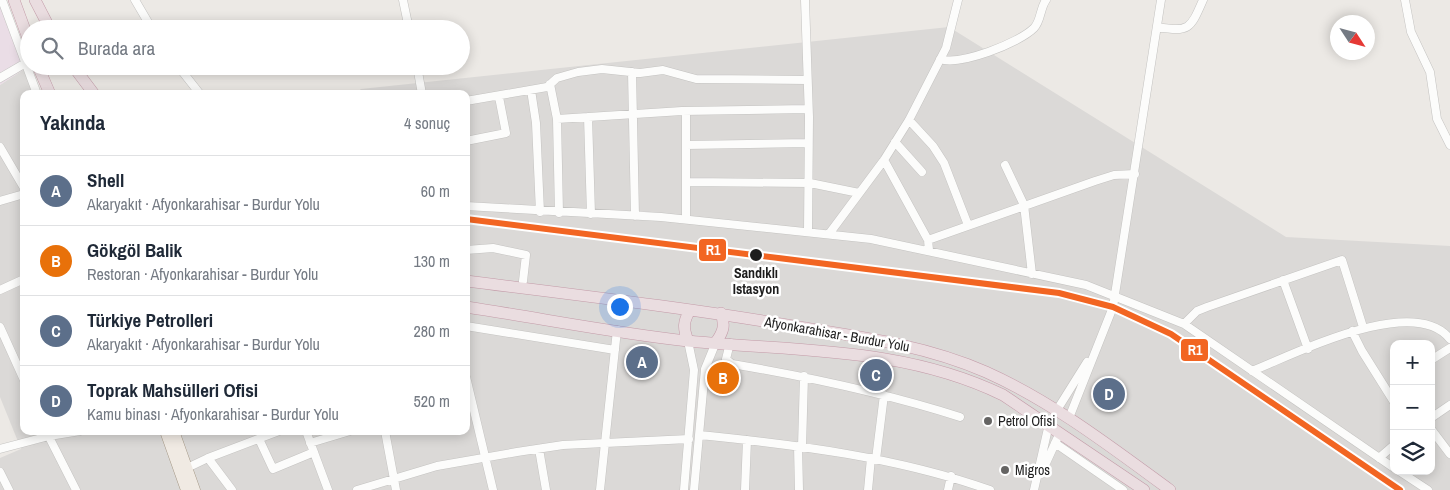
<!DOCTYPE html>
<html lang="tr">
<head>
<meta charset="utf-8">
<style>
  :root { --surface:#fff; --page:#f6f6f7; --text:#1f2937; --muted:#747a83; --line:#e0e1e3; --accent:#656463 }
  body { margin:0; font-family:"Archivo Narrow",sans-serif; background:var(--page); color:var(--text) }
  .controls { position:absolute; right:15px; bottom:15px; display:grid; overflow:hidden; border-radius:10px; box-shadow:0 2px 12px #0003 }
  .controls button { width:45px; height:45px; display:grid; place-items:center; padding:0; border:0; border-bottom:1px solid var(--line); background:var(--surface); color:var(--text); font:25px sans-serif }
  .compass { position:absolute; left:1330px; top:15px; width:45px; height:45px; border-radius:50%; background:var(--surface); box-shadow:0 2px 12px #0003; rotate:126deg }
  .you { position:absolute; left:619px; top:306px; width:18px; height:18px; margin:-12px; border:4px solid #fff; border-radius:50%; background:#1a73e8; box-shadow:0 0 0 8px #1a73e833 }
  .badge { display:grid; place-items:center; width:32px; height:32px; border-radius:50%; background:var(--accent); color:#fff; font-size:16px; font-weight:700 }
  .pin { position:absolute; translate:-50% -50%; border:2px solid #fff; box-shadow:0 1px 5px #0006 }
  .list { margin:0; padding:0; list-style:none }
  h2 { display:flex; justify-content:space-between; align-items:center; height:65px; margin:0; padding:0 20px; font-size:21px }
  h2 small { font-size:16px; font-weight:400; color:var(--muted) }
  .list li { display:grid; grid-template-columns:32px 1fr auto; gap:15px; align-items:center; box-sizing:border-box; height:70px; padding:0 20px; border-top:1px solid var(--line) }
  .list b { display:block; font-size:19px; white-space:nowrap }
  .list p { margin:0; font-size:16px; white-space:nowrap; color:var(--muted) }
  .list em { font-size:16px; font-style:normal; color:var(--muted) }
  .icon { flex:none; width:28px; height:28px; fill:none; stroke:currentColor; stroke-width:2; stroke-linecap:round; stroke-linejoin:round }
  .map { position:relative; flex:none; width:1450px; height:490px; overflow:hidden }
  .search { position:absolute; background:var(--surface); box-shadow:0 2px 12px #0003; left:20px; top:20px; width:450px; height:55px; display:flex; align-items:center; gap:12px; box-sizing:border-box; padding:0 18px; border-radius:28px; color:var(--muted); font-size:19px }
  .panel { position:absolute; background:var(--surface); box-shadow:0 2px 12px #0003; left:20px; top:90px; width:450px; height:345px; border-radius:10px }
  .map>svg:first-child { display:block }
  .residential { fill:#dbd9d7; fill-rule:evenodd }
  .industrial { fill:#eadde6 }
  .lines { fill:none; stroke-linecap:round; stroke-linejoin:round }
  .minor-casing { stroke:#c4c3c1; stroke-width:9 }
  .major-casing { stroke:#a29582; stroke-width:11 }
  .highway-casing { stroke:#c39ba8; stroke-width:12 }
  .minor { stroke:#fcfcfb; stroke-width:8 }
  .major { stroke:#f0eae3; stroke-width:10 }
  .highway { stroke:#eadde0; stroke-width:11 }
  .rail-1-casing { stroke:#fff; stroke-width:10 }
  .rail-1 { stroke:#f26522; stroke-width:6 }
  .stop-dot { fill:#1d1d1d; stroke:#fff; stroke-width:2 }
  .poi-dot { fill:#656463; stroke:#fff; stroke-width:2 }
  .labels { text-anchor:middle; stroke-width:5; stroke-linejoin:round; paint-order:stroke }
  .stop-label { font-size:14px; font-weight:bold; fill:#1d1d1d; stroke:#fff }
  .street-label { font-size:14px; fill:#1d1d1d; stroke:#fff }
  .poi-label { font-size:14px; fill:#1d1d1d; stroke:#fff; text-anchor:start }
  .line-badge { stroke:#fff; stroke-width:2 }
  .badge-label { font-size:14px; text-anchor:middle; font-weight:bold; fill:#fff }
</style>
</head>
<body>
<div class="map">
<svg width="1450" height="490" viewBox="0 0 1450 490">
  <rect width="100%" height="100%" fill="#ece9e5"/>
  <path class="residential" d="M949,27L1286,237L1450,246V490H0V458L21,449L0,397V85L26,68L38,94H24V431H466V94H355L361,89ZM1394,344H1431V471H1394Z"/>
  <path class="industrial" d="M0,6L26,68L0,85Z"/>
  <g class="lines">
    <defs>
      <path id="minor" d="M2,0L37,94
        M135,0L152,29
        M403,0L409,29
        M805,0L809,117L808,231
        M1405,0L1411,32L1430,72L1437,119L1450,145
        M1157,27C1189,32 1190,30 1203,0
        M940,59C960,66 1019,43 1034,28C1041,21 1040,8 1046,0
        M178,66L200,94
        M417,66L422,94
        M632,72L635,216
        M0,78L29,61
        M550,84L557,119L559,213
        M531,90L536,123L540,212
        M466,101L547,87L557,78L578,72L602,69L640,73L663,70L696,79L807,80
        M686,111V219
        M588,117L591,214
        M557,119L682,111L808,109
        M909,120L933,146L944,163L968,225
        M466,141L506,133L499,97
        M895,142L922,172
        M686,145L808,143
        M0,147L24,188
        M884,160L928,240
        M1005,165L1024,205L1032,274
        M686,182L810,183L859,193
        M0,201L24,194
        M466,206L661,217L871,239L1086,285L1184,324L1394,468
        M829,234L884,160L909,120L946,48L958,0
        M466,250L493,248L526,255L523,281
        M929,250L928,240L1095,181L1114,175L1135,174
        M1283,280L1308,349
        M0,290L24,279
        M1184,324L1197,311L1207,307L1342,260L1363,327
        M466,326L615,350
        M0,327L24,380
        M1352,331L1362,351L1394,402
        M730,343L726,359L732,364C809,377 885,393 960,417
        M1431,360L1450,348
        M1252,371C1295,354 1414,293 1450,339
        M466,377L493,490
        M1057,410L1087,362
        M1069,418L1113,307L1161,0
        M1431,418L1450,405
        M1431,429L1450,454
        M46,431L76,490
        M306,431L328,490
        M385,431L396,490
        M700,435C798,445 896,457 990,490
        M259,439L273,469L314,452
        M310,443L350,431
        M1055,443L1123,490
        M798,446L799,490
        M802,447L804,376
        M0,449L49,436L80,431
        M539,449L546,490
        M208,458L232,490
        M1379,458L1394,445
        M876,459L884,395
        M187,468L208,458L279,431
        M1399,471L1428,490
        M0,472L9,490
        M1041,474L1057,439
        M357,490L437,466L517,452L563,445L689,439
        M600,490L617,330
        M684,490L694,370L688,341
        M694,490L705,369L716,342
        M745,490L747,440
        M868,490L871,458
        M948,490L951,476
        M1034,490L1049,424"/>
      <path id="major" d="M165,431L186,490
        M174,431L195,490"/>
      <path id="highway" d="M14,0L29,41
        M35,0L50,29
        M38,66L50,94
        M73,66L94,94
        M466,281C577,295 689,308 799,327C863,337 927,346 986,372C1053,402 1111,447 1170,490
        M466,307C540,318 614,333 688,341C796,352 902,346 1003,395L1144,490
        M688,341C683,328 683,322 690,310
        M716,342C724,331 725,325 721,313"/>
    </defs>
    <use href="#minor" class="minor-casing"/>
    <use href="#major" class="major-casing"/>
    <use href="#highway" class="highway-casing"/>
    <use href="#minor" class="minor"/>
    <use href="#major" class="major"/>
    <use href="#highway" class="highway"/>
    <defs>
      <path id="rail-1" d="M466,219L1059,293L1113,307L1171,334L1400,490"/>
    </defs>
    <use href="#rail-1" class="rail-1-casing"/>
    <use href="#rail-1" class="rail-1"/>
  </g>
  <circle class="stop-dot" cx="756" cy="255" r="7"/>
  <g class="poi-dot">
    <circle cx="988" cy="421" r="5"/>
    <circle cx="1005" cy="470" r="5"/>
  </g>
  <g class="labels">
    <g class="stop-label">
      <text x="756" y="278">Sandıklı<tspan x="756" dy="16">Istasyon</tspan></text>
    </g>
    <g class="street-label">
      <text transform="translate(837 334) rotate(10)" y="5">Afyonkarahisar - Burdur Yolu</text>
    </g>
    <g class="poi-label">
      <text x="998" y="426">Petrol Ofisi</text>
      <text x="1015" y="475">Migros</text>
    </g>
  </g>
  <g class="line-badge">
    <rect x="698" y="238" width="29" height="24" rx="5" fill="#f26522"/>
    <rect x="1180" y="338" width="29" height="24" rx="5" fill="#f26522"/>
  </g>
  <g class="badge-label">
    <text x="713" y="255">R1</text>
    <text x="1195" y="355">R1</text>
  </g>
</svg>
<div class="controls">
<button>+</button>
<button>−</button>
<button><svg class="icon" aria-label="layers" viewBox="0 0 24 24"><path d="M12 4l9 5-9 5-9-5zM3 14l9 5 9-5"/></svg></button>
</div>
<svg class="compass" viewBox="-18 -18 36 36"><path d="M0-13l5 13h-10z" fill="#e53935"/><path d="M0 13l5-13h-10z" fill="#747a83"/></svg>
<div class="you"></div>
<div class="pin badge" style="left:642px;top:362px;background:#5c6f8a">A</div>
<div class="pin badge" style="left:723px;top:378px;background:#e8710a">B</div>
<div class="pin badge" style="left:876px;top:375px;background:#5c6f8a">C</div>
<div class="pin badge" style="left:1109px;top:394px;background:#5c6f8a">D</div>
<div class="search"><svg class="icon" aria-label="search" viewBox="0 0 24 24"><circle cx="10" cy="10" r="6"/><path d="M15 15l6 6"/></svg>Burada ara</div>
<section class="panel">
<h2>Yakında<small>4 sonuç</small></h2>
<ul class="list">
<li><span class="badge" style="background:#5c6f8a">A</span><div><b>Shell</b><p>Akaryakıt · Afyonkarahisar - Burdur Yolu</p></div><em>60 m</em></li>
<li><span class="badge" style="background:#e8710a">B</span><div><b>Gökgöl Balik</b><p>Restoran · Afyonkarahisar - Burdur Yolu</p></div><em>130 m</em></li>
<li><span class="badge" style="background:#5c6f8a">C</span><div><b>Türkiye Petrolleri</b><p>Akaryakıt · Afyonkarahisar - Burdur Yolu</p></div><em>280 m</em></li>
<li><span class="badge" style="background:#5c6f8a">D</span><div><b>Toprak Mahsülleri Ofisi</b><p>Kamu binası · Afyonkarahisar - Burdur Yolu</p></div><em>520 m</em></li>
</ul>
</section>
</div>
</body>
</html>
